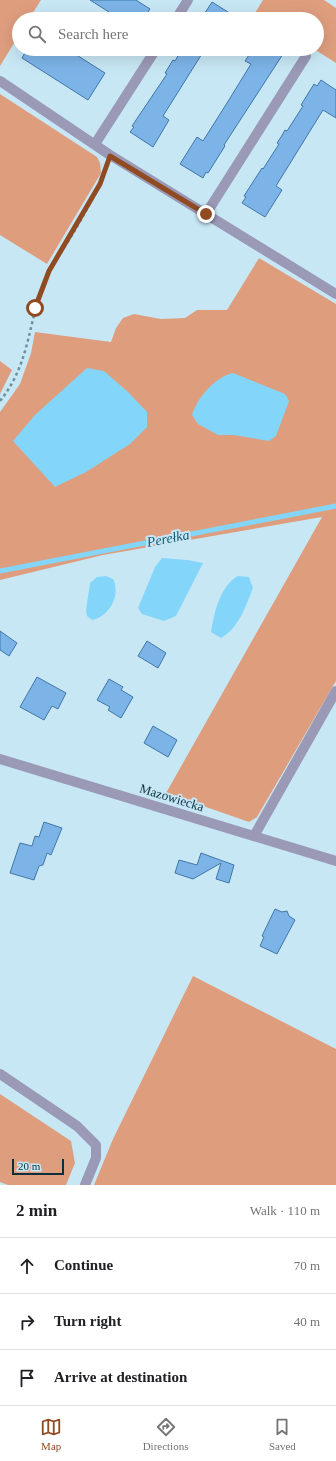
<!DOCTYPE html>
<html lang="en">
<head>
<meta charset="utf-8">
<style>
  :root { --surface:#fff; --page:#f2f2f2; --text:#202124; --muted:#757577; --line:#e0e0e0; --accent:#914b23 }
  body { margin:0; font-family:"Times New Roman",serif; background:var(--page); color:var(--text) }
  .scale { position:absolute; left:12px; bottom:10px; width:52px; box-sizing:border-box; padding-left:4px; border:2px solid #0a2f3d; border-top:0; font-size:11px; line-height:14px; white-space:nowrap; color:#0a2f3d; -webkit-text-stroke:3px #c8e7f5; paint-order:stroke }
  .stop { position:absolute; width:12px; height:12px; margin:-9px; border:3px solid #914b23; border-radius:50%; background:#fff }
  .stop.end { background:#914b23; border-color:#fff; box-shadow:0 1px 4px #0008 }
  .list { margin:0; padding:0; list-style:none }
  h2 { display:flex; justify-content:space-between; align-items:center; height:52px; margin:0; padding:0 16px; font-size:17px }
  h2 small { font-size:13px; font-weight:400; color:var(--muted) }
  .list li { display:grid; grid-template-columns:26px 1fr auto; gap:12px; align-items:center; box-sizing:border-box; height:56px; padding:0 16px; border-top:1px solid var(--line) }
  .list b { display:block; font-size:15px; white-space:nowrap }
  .list em { font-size:13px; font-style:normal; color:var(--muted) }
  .icon { flex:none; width:22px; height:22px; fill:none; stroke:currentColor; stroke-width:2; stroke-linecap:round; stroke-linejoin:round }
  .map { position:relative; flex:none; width:336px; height:1185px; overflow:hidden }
  .search { position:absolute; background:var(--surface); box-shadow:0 4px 16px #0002; left:12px; right:12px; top:12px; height:44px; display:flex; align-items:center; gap:10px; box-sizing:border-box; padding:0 14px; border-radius:22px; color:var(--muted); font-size:15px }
  .sheet { height:220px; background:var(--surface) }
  nav { display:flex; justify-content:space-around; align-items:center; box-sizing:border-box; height:56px; border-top:1px solid var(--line); background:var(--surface); font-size:11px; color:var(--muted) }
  nav a { display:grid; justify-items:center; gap:2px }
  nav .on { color:var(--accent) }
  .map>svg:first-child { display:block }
  .green { fill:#de9e7e }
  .water { fill:#83d6fa }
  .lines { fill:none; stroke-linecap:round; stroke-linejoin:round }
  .stream { stroke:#83d6fa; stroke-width:5 }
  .building { fill:#7db4e8; stroke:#4177a7 }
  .path { stroke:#6f919f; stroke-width:2.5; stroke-dasharray:3 3; stroke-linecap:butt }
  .minor { stroke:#9a99b6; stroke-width:10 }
  .route { stroke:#914b23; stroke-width:5 }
  .labels { text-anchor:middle; stroke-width:4; stroke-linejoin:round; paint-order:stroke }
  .street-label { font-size:13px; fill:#0a2f3d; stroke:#c8e7f5 }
  .water-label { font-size:14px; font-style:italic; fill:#14576f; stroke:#c8e7f5 }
</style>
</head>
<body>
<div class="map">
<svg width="336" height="1185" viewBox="0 0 336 1185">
  <rect width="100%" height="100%" fill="#c8e7f5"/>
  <path class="green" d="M0,0H41L29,19H19V35L0,66Z
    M263,0H324L336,8V63L314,49H317V19H265L255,13Z
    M0,94L97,157L100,163L101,173L47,264L0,235Z
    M259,258L336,304V681L257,817L249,822L166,793L322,517L103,555L0,580V412L20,384L31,353L35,332L111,342L116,328L123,318L134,314L161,319L185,318L197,310H227Z
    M0,361L12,370L0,394Z
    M193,976L336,1049V1185H94L113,1139Z
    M0,1094L71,1141L75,1163L66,1185H8L0,1182Z"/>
  <path class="water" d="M87,368L104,371L128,392L147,412V427L130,444L86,472L55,487L13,441L35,415Z
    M233,373L285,394L289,401L276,436L269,441L234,435H218L198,424L192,415C197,398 215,377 233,373Z
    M162,558L187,560L203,563L176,616L164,621L142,614L138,608L155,567Z
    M106,576L113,579C121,594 110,617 92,620L87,616L86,610L90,583L97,577Z
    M238,576L249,577L253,588C245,607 240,627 221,638L211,632C214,613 220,586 238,576Z"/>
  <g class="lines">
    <path class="stream" d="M0,571L336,506"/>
  </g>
  <path class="building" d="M90,0H136L150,9L143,19H120Z
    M212,2L239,19H201Z
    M27,49H67L105,73L88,100L22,58Z
    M182,49H205L163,116L169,120L153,147L130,132L134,127L132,126L167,74L165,73L173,60L175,61Z
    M253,49H274L283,54L224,145L225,146L208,173L206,172L203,178L180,164L197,137L203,141L227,103L251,64L245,61Z
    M321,80L336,90V118L323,110L276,186L282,190L265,217L242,203L246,197L244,196L262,168L263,169L279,144L277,143L281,137L285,130L287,131L303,106L301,105L314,84L317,86Z
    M0,631L17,643L9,656L0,650Z
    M147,641L166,653L158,668L138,656Z
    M37,677L66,693L58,709L52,706L44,720L20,707Z
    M109,679L123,687L121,690L133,697L121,718L108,710L110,707L97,700Z
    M153,726L177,740L168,757L144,743Z
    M44,822L62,828L51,855L47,853L43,865L39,866L34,880L10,873L20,843L32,846L35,836L39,837Z
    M201,853L234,865L229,883L216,879L221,863L193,879L175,873L179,860L197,865Z
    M275,909L282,912L287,911L289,916L295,920L277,954L260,946L264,937L262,936Z"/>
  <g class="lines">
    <path class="path" d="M0,401C33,360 27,316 49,271C57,257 67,244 75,230C87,210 98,189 106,167"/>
    <path class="minor" d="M176,19L188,0
      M0,81L110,155L336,294
      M95,144L156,49
      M206,214L306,56
      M0,759L336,861
      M254,836L336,691
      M0,1074L77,1126L96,1145V1158L85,1185"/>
  </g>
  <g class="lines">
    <path class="route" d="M35,308L49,271L100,184L110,156L206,214"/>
  </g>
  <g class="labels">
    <g class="street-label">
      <text transform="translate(172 797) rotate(17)" y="5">Mazowiecka</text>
    </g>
    <g class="water-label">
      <text transform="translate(168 538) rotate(-11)" y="5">Perełka</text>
    </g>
  </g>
</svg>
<div class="scale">20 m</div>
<div class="stop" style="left:35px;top:308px"></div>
<div class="stop end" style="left:206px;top:214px"></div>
<div class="search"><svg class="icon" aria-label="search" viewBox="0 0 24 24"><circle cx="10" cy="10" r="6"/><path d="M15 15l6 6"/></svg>Search here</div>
</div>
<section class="sheet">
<h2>2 min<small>Walk · 110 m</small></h2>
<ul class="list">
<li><svg class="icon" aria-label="ahead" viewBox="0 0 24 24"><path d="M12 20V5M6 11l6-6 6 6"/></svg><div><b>Continue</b></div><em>70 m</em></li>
<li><svg class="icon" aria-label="right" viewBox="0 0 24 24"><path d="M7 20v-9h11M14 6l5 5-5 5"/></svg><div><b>Turn right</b></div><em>40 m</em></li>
<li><svg class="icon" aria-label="arrive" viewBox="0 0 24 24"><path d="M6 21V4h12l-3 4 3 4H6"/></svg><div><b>Arrive at destination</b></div></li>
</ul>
</section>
<nav>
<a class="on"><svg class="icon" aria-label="map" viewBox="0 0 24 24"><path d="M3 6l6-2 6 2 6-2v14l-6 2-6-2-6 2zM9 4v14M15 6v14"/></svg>Map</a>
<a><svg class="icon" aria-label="directions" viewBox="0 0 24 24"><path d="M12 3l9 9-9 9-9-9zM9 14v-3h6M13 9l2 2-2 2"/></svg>Directions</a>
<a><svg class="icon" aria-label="saved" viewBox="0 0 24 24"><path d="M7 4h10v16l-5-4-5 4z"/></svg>Saved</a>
</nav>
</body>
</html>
